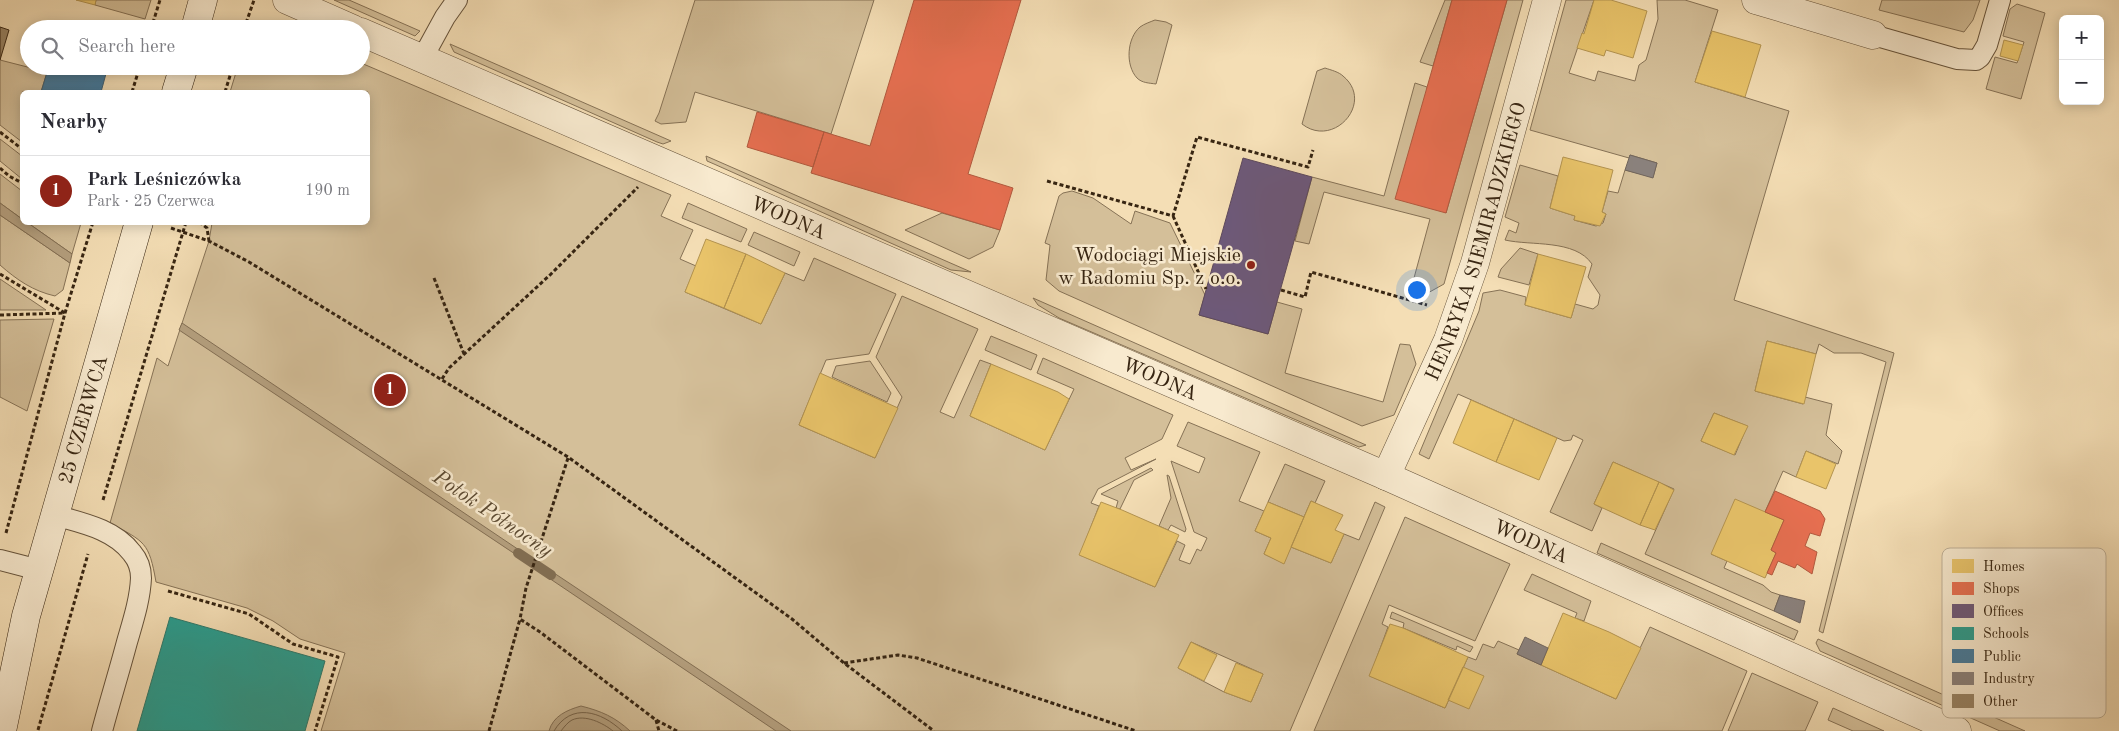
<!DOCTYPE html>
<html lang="en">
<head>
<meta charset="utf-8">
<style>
  :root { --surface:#fff; --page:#f7f7f7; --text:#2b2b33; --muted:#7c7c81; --line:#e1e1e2; --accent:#8f2418 }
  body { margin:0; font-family:"Old Standard TT",serif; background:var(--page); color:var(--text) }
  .controls { position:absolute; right:15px; top:15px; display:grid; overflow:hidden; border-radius:8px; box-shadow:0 2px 12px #0003 }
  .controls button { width:45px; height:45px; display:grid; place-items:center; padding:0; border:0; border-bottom:1px solid var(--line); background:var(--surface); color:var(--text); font:25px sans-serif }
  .you { position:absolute; left:1416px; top:289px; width:18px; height:18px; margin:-12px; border:4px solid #fff; border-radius:50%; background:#1a73e8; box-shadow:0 0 0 8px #1a73e833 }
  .badge { display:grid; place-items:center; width:32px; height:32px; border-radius:50%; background:var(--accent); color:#fff; font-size:16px; font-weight:700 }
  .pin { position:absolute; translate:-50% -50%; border:2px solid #fff; box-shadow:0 1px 5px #0006 }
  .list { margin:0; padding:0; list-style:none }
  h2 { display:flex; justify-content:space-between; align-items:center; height:65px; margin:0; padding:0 20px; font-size:21px }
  h2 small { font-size:16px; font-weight:400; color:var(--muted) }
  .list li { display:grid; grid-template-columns:32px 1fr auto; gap:15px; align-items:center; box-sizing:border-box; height:70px; padding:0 20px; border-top:1px solid var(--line) }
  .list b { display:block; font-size:19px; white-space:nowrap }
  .list p { margin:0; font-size:16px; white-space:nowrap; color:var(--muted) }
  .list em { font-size:16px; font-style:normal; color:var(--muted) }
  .icon { flex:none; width:28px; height:28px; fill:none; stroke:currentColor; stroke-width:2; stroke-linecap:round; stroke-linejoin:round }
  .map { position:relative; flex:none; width:2119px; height:731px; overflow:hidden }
  .search { position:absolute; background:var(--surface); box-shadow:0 2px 12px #0003; left:20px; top:20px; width:350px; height:55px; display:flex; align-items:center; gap:12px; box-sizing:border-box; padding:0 18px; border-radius:28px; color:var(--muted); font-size:19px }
  .panel { position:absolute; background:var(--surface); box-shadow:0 2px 12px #0003; left:20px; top:90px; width:350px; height:135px; border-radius:8px }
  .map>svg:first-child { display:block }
  .green { fill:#d4bf99; stroke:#867256; fill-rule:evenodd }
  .water { fill:#b49f7e; stroke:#826e53 }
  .homes { fill:#e9c46a; stroke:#b49450 }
  .shops { fill:#e76f51; stroke:#b2593e }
  .offices { fill:#6d597a; stroke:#5d495b }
  .schools { fill:#2a9d8f; stroke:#2e796a }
  .public { fill:#457b9d; stroke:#416173 }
  .industry { fill:#8a817c; stroke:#71655c }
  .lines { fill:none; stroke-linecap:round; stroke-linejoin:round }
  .shore { stroke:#766248; stroke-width:1 }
  .stream { stroke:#826e53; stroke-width:10 }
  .building { fill:#998567; stroke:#372512 }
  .lane-casing { stroke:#66533b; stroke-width:22 }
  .street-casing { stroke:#66533b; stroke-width:29 }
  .secondary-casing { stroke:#372512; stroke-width:29 }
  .path { stroke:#372512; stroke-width:3; stroke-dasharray:4 2.5; stroke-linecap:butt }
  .lane { stroke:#f8eacf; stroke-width:20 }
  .street { stroke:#f8eacf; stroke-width:28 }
  .secondary { stroke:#f8eacf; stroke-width:28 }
  .poi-dot { fill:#8f2418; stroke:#f8eacf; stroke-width:2 }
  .labels { text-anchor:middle; stroke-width:5; stroke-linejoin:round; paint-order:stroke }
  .street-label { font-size:20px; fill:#372512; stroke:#f8eacf }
  .poi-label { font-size:20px; fill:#372512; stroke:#f8eacf; text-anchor:end }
  .water-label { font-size:21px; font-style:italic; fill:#5c4a32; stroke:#f8eacf }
  .key { fill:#f8eacf; stroke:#beaf96; stroke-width:1 }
  .key-label { font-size:14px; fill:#372512 }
</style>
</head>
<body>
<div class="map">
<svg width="2119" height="731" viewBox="0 0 2119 731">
  <rect width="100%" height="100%" fill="#f4deb5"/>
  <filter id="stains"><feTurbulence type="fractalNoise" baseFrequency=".004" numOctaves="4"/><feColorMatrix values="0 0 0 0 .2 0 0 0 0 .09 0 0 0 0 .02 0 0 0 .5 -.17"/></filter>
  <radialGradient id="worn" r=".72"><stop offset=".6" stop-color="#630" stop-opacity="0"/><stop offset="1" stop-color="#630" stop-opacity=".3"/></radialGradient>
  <path class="green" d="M96,0H151L145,19L95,5Z
    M334,0H349L420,31L415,36Z
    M695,0H874L831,134L695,92L686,122L661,124L655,121L659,113Z
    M1445,0H1452L1433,66L1420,62Z
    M1507,0H1523L1444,284L1426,294L1411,289L1430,219L1324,192L1309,244L1295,241L1312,177L1384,196L1415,83L1427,87L1446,213Z
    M1566,0H1594L1569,73L1595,81L1598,71L1635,81L1639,65L1646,60L1658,19L1657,0H1685L1718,10L1695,82L1789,111L1734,300L1894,353L1823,633L1819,631L1886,362L1861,353H1834L1819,344L1816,354L1767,341L1755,391L1803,404L1805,397L1832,404L1826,435L1842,451L1838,464L1806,451L1796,477L1783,471L1765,512L1711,554L1727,561L1724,568L1763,585L1771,592L1780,595L1774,611L1645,554L1674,489L1613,462L1594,504L1602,508L1592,531L1550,512L1583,440L1573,435L1571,440L1564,441L1458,394L1429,459L1419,454L1479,311L1483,293L1500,290L1526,297L1525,305L1571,318L1575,304L1593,309L1598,305L1600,295L1588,277L1592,264C1575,239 1531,246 1505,240L1509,230L1516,233L1519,223L1505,217L1520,165L1558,176L1550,208L1575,216L1574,220L1596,226L1603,223L1606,214L1602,212L1608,191L1618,193L1625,170L1653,177L1657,163L1630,155L1629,158L1530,130ZM1714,413L1747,426L1735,455L1701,441Z
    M1882,0H1980L1973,20L1964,32L1879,10Z
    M2017,4L2045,13L2021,99L1986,89L1995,57L2017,63L2024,42L2003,36L2010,9Z
    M1155,20L1166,22L1172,25L1156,84C1149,83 1142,83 1137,78C1125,65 1127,38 1140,27C1144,24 1150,22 1155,20Z
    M450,44L671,141L663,144L657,142L454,52Z
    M0,60L47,72L41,92H22V142L0,125Z
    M361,63L671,195L661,216L693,230L680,259L696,266L685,292L761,324L785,273L804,281L814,258L896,294L869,354L826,360L799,425L875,458L902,397L876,357L902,296L978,329L940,412L954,418L980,360L991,364L970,416L1045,450L1074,389L1037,373L1043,358L1173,415L1162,439L1125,458L1131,470L1156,459L1098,489L1091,503L1099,506L1080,555L1155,587L1177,541L1185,545L1179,560L1190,564L1197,549L1201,551L1207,538L1194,532L1171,461L1199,473L1205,458L1177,446L1188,422L1260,452L1239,501L1264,511L1255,531L1271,538L1264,554L1283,563L1291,547L1331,563L1344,534L1359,540L1375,502L1385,507L1290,731H321L345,653L300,639L273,621L247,608L156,582C149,542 145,542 110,523L157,358L168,366L209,241L212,223L368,222V92H230L238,66H361ZM1191,642L1263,674L1251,702L1224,692L1178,668Z
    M1325,68C1331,70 1339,72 1343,76C1375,102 1334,149 1302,124L1317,71Z
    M0,139L22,156V179L0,161Z
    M706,156L971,272L951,270L714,164L707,161Z
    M0,174L22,191V219L0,203Z
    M1072,191L1093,198L1131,224L1135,211L1170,223L1205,295L1199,315L1268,334L1277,302L1302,309L1285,373L1383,402L1400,344L1410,345L1416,364L1394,415L1362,426L1059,291L1046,280L1050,245L1045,243L1059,196L1063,193Z
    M688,203L747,229L741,242L682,218Z
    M942,213L1000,230L993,247L969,259L905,230Z
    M0,215L70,263L63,290L55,296C33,291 17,280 0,265Z
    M28,223H81L72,254Z
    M754,232L800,252L794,266L748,245Z
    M1520,248L1538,254L1529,285L1498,277L1501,269Z
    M0,279L46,310H0Z
    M1033,298L1366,445L1359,447L1059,318L1038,305Z
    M54,319L27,411L0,397V320Z
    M991,336L1037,355L1031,370L985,350Z
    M870,361L891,393L887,402L832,377L836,366Z
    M1285,464L1325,481L1315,503L1311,501L1304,517L1268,502Z
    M1151,468L1153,470L1134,480L1120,509L1116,508L1118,501L1101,494Z
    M1167,475L1169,476L1186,529L1185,532L1171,525L1168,530L1159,526L1171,498Z
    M1405,517L1510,564L1475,641L1389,605L1382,624L1388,627L1370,676L1445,708L1468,657L1476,660L1483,644L1494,648L1498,641L1519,650L1517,654L1616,699L1650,627L1747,671L1722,731H1314Z
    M1601,543L1798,631L1794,640L1597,553Z
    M1532,574L1591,601L1584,621L1575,618L1577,613L1524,590Z
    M1392,612L1473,647L1470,652L1457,646L1456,650L1403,628L1404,623L1390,618Z
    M1818,639L2025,731H2000L1820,651L1816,643Z
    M1752,673L1818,702L1805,731H1728Z
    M1833,708L1884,731H1853L1828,720Z"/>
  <path class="water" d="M0,203L22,219V222L28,223L72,254L70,263L0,215Z
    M182,323L528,556L527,562L179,330Z
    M542,565L791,731H776L540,572Z
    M581,706C601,711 615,717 630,731H549C553,716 567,710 581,706Z"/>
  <path class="homes" d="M76,0H96L95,5Z
    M1594,0H1611L1647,11L1633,58L1606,50L1604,56L1577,48L1582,33L1584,34Z
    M1712,31L1761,45L1745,97L1695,82Z
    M2004,40L2023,45L2018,61L2000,56Z
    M1563,157L1613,170L1602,212L1606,214L1600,226L1574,220L1575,216L1550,208Z
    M706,239L746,254L724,308L685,292Z
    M746,254L785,273L761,324L724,308Z
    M1538,254L1586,267L1571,318L1525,305Z
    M1767,341L1816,354L1804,404L1755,391Z
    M991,364L1058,392L1069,399L1045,450L970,416Z
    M820,373L898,408L875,458L799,425Z
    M1471,400L1514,419L1496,462L1453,443Z
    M1714,413L1748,426L1734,455L1701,441Z
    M1514,419L1557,438L1539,480L1496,462Z
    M1806,451L1836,464L1826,489L1796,477Z
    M1613,462L1659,482L1640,525L1594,504Z
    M1659,482L1674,490L1655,530L1640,525Z
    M1735,499L1784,520L1771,550L1776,553L1765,578L1711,554Z
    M1311,501L1343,515L1335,530L1344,534L1331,563L1291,547Z
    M1101,502L1122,510L1179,535L1155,587L1079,555Z
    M1268,502L1304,517L1284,564L1264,554L1271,538L1255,531Z
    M1563,613L1609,632L1641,648L1616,699L1541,665Z
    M1390,624L1403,628L1468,657L1445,708L1369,676Z
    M1191,642L1217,655L1204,681L1178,668Z
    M1236,663L1263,674L1251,702L1224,692Z
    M1463,667L1484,676L1469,709L1448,700Z"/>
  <path class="shops" d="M914,0H1021L968,174L1013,188L1000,230L811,173L824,132L870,146Z
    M1452,0H1507L1446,213L1395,199Z
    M757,112L824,132L813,167L747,147Z
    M1775,491L1820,511L1825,519L1820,536L1810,533L1805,546L1817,552L1812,574L1797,564L1795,568L1778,561L1772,575L1767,573L1776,553L1771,550L1784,520L1765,512Z"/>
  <path class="offices" d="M1243,158L1312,177L1268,334L1199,315Z"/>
  <path class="schools" d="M170,617L325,661L305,731H137Z"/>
  <path class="public" d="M49,66H94L107,70L101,92H41Z"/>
  <path class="industry" d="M1630,155L1657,163L1653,178L1625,170Z
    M1780,595L1805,601L1800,623L1774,611Z
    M1525,637L1548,648L1541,665L1517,654Z"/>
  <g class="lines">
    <path class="shore" d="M554,731C571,702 601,711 622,731
      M561,731C564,727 568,722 572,720C585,714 603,723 613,731"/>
    <path class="stream" d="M518,553L551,575"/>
  </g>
  <path class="building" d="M0,27L9,30L0,60Z"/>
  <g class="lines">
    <defs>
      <path id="lane" d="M1873,35L1957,59L1976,60L1980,57L1987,45L2000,0
        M422,59L445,17L457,0
        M54,515C82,523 114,529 132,553C138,560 141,570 141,578C140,600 133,621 127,642C119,672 110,701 102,731
        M0,560L39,570"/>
      <g id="street">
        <path d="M287,0L353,29"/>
        <path d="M1756,0L1873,35"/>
        <path id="s1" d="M361,32L1386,476L1957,731"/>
        <path id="s2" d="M1386,476L1448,340L1475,263L1547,0"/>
      </g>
      <g id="secondary">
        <path d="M195,29L203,0"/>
        <path d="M176,92L184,66"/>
        <path id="s3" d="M2,731L26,616L139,222"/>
      </g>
    </defs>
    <use href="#lane" class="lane-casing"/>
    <use href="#street" class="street-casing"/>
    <use href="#secondary" class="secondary-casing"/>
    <path class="path" d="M151,29L160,0
      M244,29L254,0
      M132,92L140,66
      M225,92L233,66
      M0,132L22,149
      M0,168L9,176L22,183
      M1047,181L1173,216L1197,137L1308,167L1313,150
      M1173,216L1206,289
      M199,222L207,228L209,241
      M171,228L209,241L249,262L568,457L792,619L844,663L934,731
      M0,274L65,313
      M434,278L464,354
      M1281,290L1305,297L1311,272L1427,305
      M0,315L65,313
      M442,379L449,368L551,274L638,187
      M568,458L526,588L520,619L540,632L656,720L677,731
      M103,500L186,222
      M6,533L65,313L93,222
      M168,591L249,614L293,644L338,657L315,731
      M844,663L898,655L917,658L1136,731
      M656,720L659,731
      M38,730L88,554
      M489,731L520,619"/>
    <use href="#lane" class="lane"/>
    <use href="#street" class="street"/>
    <use href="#secondary" class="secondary"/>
  </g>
  <circle class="poi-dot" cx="1251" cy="265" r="5"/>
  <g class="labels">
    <g class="street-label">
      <text dy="7" stroke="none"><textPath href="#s1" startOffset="466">WODNA</textPath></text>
      <text dy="7" stroke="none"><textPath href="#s2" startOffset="252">HENRYKA SIEMIRADZKIEGO</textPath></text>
      <text dy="7" stroke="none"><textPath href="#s1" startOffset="871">WODNA</textPath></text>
      <text dy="7" stroke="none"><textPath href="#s3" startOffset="322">25 CZERWCA</textPath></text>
      <text dy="7" stroke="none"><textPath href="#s1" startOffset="1276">WODNA</textPath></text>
    </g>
    <g class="poi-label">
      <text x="1241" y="261">Wodociągi Miejskie<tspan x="1241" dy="23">w Radomiu Sp. z o.o.</tspan></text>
    </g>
    <g class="water-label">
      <text transform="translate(493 513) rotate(34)" y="7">Potok Północny</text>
    </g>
  </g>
  <rect x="1942" y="548" width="164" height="170" rx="8" class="key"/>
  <rect x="1952" y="559" width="22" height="14" fill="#e9c46a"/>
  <rect x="1952" y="582" width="22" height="13" fill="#e76f51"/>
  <rect x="1952" y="604" width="22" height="14" fill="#6d597a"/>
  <rect x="1952" y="627" width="22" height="13" fill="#2a9d8f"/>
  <rect x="1952" y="649" width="22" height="14" fill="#457b9d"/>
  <rect x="1952" y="672" width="22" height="13" fill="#8a817c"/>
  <rect x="1952" y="694" width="22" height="14" fill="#998567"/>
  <g class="key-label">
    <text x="1983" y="571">Homes</text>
    <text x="1983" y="593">Shops</text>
    <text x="1983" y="616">Offices</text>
    <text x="1983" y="638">Schools</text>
    <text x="1983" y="661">Public</text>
    <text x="1983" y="683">Industry</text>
    <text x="1983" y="706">Other</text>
  </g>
  <rect width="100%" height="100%" filter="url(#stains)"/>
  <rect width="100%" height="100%" fill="url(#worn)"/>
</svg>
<div class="controls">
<button>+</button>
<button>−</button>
</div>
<div class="you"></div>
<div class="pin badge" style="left:390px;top:390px">1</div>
<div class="search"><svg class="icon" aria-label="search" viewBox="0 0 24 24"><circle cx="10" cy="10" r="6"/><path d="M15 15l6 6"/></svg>Search here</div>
<section class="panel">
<h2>Nearby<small></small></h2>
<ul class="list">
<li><span class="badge">1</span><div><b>Park Leśniczówka</b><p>Park · 25 Czerwca</p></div><em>190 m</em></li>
</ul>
</section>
</div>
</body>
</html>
